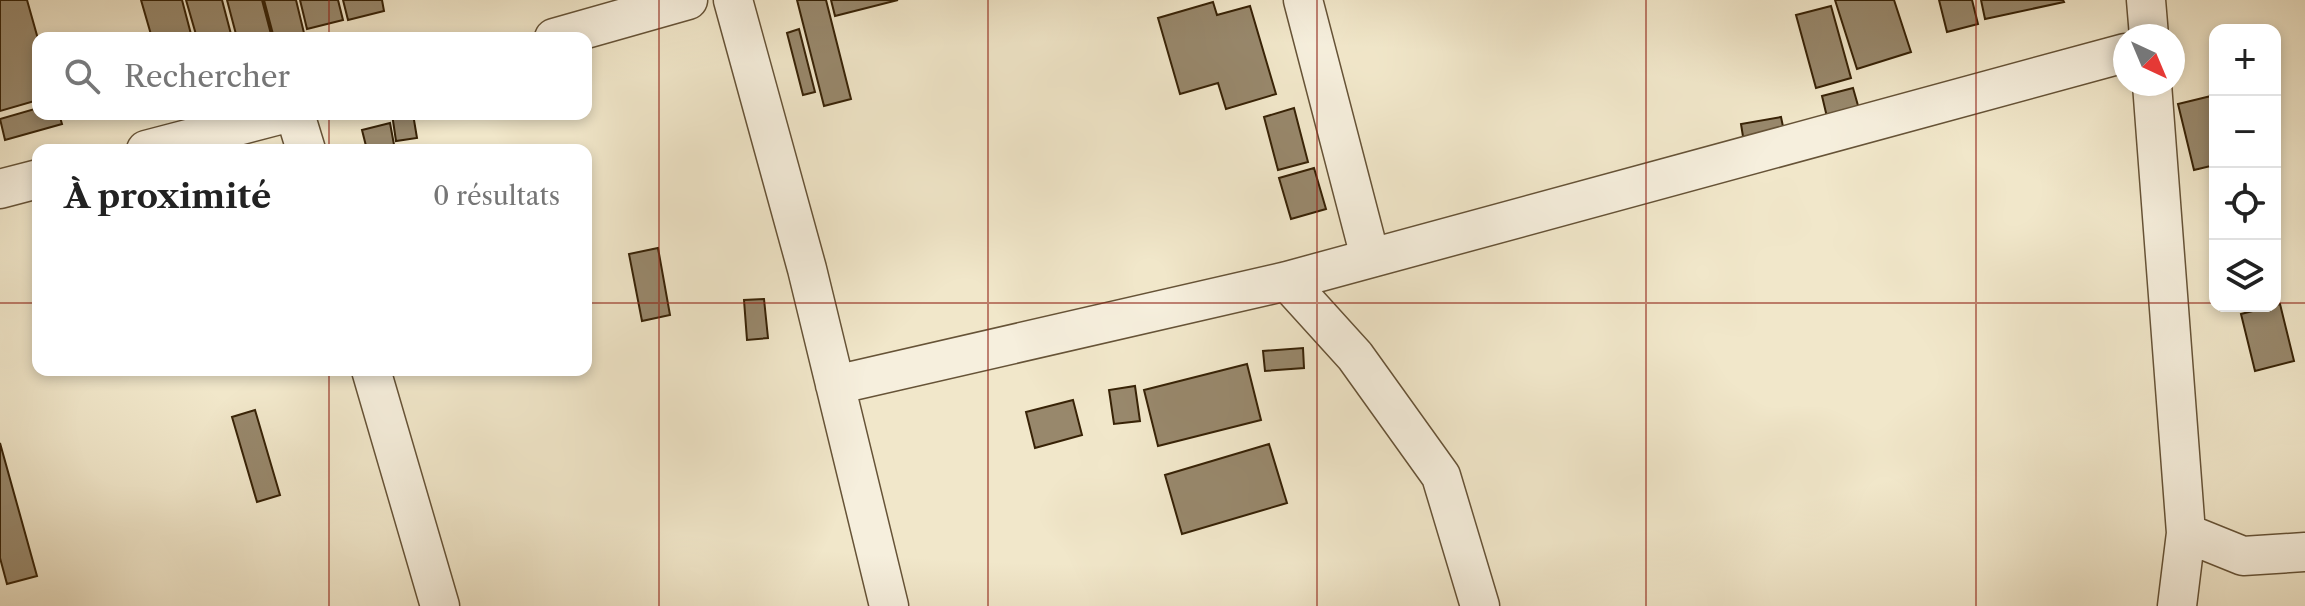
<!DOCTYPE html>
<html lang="fr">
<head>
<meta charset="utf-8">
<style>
  :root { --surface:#fff; --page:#f2f2f2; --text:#222; --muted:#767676; --line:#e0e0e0 }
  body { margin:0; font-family:"Libre Caslon Text",serif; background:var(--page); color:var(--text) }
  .controls { position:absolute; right:24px; top:24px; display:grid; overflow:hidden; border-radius:16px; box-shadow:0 4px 12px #0003 }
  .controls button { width:72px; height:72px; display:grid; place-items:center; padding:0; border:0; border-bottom:2px solid var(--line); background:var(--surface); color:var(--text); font:40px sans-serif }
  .compass { position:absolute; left:2113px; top:24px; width:72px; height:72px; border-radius:50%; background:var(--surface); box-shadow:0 4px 12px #0003; rotate:136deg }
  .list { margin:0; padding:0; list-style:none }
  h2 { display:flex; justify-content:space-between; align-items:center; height:104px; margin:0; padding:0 32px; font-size:34px }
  h2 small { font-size:26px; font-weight:400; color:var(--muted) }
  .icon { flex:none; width:44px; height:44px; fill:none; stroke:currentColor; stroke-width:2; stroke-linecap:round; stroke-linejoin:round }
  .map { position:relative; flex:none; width:2305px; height:606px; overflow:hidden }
  .search { position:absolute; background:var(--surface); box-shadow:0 4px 12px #0003; left:32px; top:32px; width:560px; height:88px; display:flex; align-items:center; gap:20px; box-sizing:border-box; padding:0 28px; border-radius:16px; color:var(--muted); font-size:30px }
  .panel { position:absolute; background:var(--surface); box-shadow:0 4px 12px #0003; left:32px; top:144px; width:560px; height:232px; border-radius:16px }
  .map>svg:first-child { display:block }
  .building { fill:#98886c; stroke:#372206; stroke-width:2 }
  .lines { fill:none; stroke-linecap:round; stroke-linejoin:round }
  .street-casing { stroke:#665337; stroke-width:41 }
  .street { stroke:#f6efdd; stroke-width:38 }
  .grid { fill:none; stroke:#8f2418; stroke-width:2; stroke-opacity:0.55 }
</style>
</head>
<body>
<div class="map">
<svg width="2305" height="606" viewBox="0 0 2305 606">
  <rect width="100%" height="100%" fill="#f1e7ca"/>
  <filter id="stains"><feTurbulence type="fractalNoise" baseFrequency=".0025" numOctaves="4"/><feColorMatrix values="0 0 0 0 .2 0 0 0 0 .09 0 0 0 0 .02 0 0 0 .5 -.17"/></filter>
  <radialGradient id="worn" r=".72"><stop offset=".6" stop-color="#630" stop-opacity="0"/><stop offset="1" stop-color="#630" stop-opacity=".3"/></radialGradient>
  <path class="building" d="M0,0H27L38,39V100L0,111Z
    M141,0H182L192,38H152Z
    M186,0H222L232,38H197Z
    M227,0H262L272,38H237Z
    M264,0H296L304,33L274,38Z
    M300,0H338L343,20L307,29Z
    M343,0H382L384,11L348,20Z
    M797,0H826L851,99L824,106Z
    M831,0H898L835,16Z
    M1835,0H1894L1911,52L1857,69Z
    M1939,0H1972L1978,24L1947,32Z
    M1981,0H2063L2064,2L1985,19Z
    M1213,2L1217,15L1250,6L1276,94L1226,109L1218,83L1180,94L1158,18Z
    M1831,6L1851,78L1816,88L1796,15Z
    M799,29L815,92L803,95L787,33Z
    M1853,88L1859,109L1827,117L1822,96Z
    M2211,96L2215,113V165L2194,170L2178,104Z
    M38,108V114H59L62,124L5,140L0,119Z
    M1294,108L1308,162L1278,170L1264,117Z
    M392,114H413L417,138L396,141Z
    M1781,117L1786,141L1745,149L1741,124Z
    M390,123L395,150H367L362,130Z
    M1314,168L1326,209L1291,219L1279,178Z
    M658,248L670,315L642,321L629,254Z
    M764,299L768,338L747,340L744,300Z
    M2280,304L2294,361L2255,371L2241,314Z
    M1303,348L1304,368L1265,371L1263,351Z
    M1247,364L1261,420L1158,446L1144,390Z
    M1135,386L1140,421L1114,424L1109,390Z
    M1073,400L1082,435L1035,448L1026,412Z
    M255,410L280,495L257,502L232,417Z
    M0,443L37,576L7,584L0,558Z
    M1269,444L1287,503L1182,534L1165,475Z"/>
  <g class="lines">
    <defs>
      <path id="street" d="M733,0L807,269L889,606
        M1303,0L1370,257
        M2146,0L2149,36
        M554,38L688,0
        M2152,84L2186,533L2177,606
        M295,114L306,150
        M146,150L283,114
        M0,189L38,179
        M1287,281L1355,356L1441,476L1480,606
        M371,370L440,606
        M835,385L1287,281L2125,53
        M2186,533L2243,556L2305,552"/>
    </defs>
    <use href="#street" class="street-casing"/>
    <use href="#street" class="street"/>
  </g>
  <path class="grid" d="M329,0V38M659,0V606M988,0V606M1317,0V606M1646,0V606M1976,0V606M329,114V150M0,303H38M586,303H2215M2275,303H2305M329,370V606"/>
  <rect width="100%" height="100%" filter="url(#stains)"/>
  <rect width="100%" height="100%" fill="url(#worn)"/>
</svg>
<div class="controls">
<button>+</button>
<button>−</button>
<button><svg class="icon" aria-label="locate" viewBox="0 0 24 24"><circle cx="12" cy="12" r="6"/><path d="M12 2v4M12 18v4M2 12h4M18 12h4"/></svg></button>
<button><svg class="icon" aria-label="layers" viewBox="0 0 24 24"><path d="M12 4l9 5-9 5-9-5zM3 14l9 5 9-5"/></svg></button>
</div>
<svg class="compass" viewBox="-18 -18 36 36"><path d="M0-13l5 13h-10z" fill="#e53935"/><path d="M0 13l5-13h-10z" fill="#767676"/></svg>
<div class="search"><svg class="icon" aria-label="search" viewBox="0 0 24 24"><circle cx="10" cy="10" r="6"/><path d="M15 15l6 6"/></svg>Rechercher</div>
<section class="panel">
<h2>À proximité<small>0 résultats</small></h2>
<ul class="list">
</ul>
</section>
</div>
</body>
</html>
